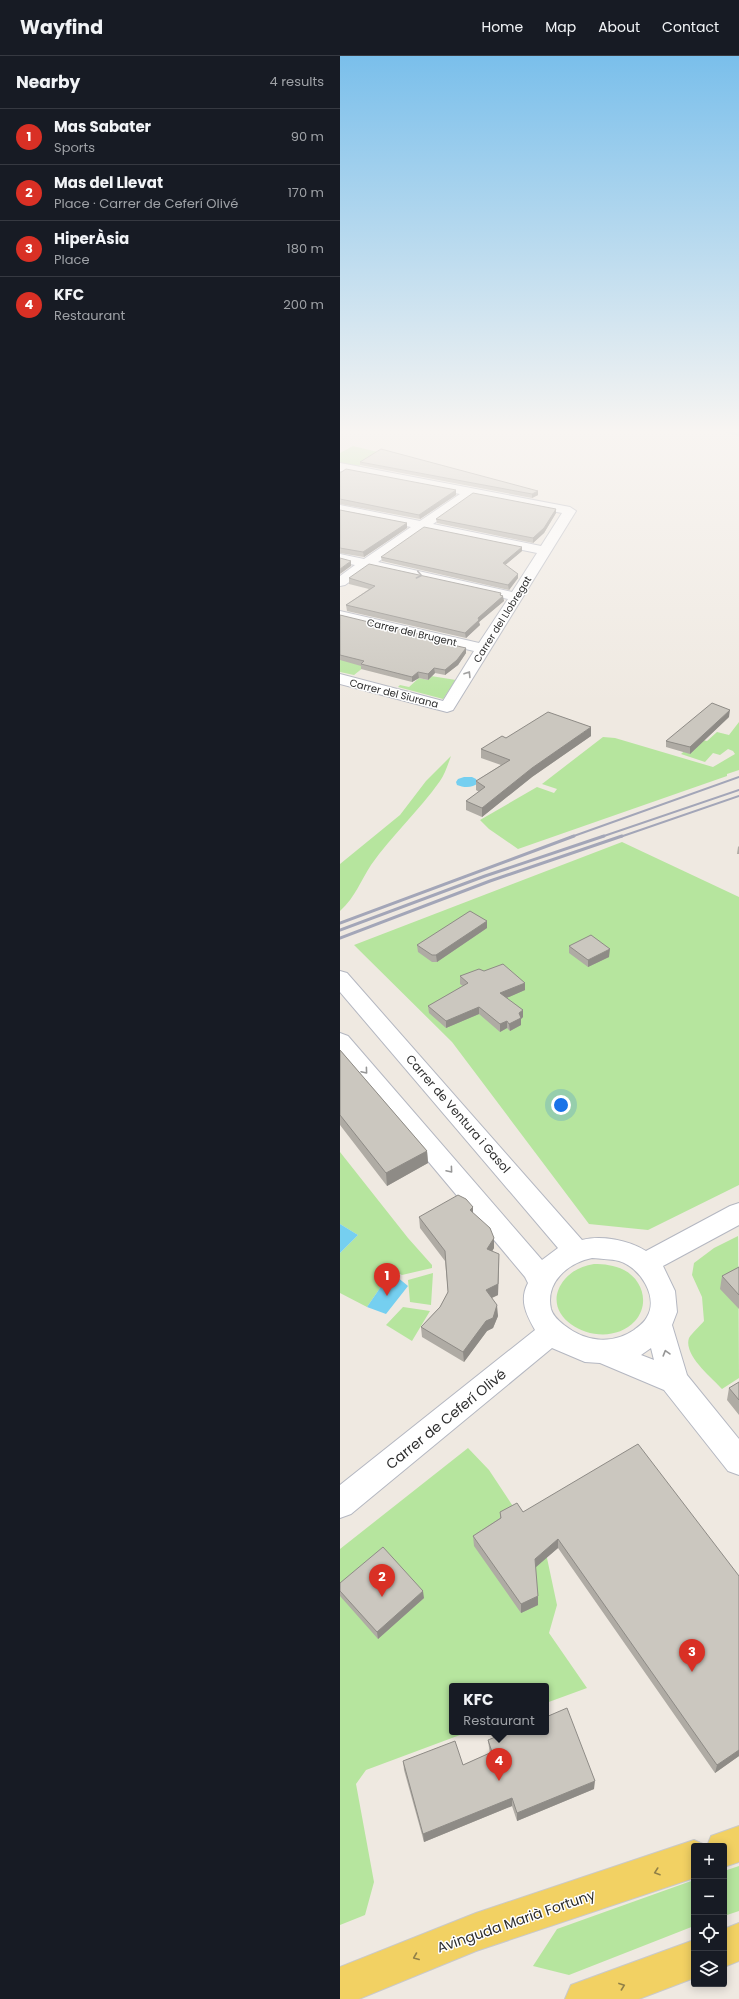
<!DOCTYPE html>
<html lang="en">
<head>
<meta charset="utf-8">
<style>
  :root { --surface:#171b24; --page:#20242c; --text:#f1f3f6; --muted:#9ea1a6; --line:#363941; --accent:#d93025 }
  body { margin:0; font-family:Poppins,sans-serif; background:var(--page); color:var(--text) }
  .controls { position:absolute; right:12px; bottom:12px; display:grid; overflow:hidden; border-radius:4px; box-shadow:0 2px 10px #0003 }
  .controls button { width:36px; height:36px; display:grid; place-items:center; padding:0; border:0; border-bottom:1px solid var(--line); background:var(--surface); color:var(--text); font:20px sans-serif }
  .you { position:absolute; left:221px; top:1049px; width:14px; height:14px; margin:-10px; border:3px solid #fff; border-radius:50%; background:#1a73e8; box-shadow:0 0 0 6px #1a73e833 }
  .badge { display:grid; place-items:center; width:26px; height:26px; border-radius:50%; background:var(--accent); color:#fff; font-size:13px; font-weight:700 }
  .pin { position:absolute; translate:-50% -33px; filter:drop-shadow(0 1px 2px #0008) }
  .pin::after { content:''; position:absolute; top:21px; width:14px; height:12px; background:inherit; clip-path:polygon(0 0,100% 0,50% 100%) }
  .popup { position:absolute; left:109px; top:1627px; width:100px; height:52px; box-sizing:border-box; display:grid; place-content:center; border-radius:4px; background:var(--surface); filter:drop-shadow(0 1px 3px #0005); font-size:13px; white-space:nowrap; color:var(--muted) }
  .popup b { font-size:15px; color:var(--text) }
  .popup::after { content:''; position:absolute; left:50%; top:100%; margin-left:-8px; border:8px solid transparent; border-top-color:var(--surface) }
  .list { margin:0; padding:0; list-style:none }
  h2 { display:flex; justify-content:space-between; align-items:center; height:52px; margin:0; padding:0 16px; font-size:17px }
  h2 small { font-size:13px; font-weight:400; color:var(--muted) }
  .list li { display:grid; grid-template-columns:26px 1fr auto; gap:12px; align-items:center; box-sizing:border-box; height:56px; padding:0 16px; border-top:1px solid var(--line) }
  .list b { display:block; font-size:15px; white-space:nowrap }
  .list p { margin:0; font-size:13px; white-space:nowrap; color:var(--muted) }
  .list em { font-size:13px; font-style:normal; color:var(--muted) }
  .icon { flex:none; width:22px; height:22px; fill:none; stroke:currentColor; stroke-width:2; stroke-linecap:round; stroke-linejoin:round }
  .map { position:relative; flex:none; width:399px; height:1943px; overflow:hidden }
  header { display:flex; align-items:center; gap:24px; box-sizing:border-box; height:56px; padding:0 20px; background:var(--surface); border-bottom:1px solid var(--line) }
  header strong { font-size:19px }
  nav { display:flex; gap:22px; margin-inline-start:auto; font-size:14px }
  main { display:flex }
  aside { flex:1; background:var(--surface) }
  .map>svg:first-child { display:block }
  .green { fill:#b6e59e }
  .water { fill:#75cff0 }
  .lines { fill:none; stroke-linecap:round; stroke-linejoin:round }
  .stream { stroke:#75cff0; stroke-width:3.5 }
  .minor-casing { stroke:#b4b7c1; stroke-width:2 }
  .major-casing { stroke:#c9c9c9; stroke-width:2 }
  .minor { fill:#fff; fill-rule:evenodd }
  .major { fill:#f2d163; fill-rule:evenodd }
  .rail-far1 { stroke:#a3a6b8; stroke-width:2 }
  .rail { stroke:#a3a6b8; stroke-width:3 }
  .wall { fill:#afaba4 }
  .shaded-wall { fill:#8e8b86 }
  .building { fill:#cbc7bf; stroke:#8e8b86 }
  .oneway { stroke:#969696 }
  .oneway2 { stroke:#908048 }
  .labels { text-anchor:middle; stroke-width:3; stroke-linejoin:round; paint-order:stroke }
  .far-street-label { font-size:10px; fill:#2e2e2e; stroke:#fff }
  .street-label { font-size:12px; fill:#2e2e2e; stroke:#fff }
  .near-street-label { font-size:14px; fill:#2e2e2e; stroke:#fff }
</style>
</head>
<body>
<header>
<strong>Wayfind</strong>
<nav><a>Home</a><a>Map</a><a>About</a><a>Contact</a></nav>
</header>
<main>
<aside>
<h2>Nearby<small>4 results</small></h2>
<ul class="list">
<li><span class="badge">1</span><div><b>Mas Sabater</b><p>Sports</p></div><em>90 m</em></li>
<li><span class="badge">2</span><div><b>Mas del Llevat</b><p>Place · Carrer de Ceferí Olivé</p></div><em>170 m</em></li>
<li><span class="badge">3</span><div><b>HiperÀsia</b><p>Place</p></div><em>180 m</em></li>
<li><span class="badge">4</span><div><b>KFC</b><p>Restaurant</p></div><em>200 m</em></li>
</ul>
</aside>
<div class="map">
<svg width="399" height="1943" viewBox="0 0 399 1943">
  <rect width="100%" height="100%" fill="#efe9e1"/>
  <path class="green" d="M13,390L42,397L19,410L0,407V397Z
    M0,584L43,596L14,619L0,616Z
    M91,620L116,624L103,643L58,631L60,629L69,631L79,622L88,624Z
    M399,666V714L387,718V720L178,793L149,773L140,764L197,731L214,737L217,733L202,728L263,681L275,682L373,711L395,698L393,695L388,693L380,699L373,697L365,706L341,698L358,683L367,685L377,676L389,679Z
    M111,700C108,708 105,718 100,725C79,755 52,779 31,809C20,826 16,840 0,855V808L60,759L86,725Z
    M282,786L399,841V1129L308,1174L249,1168L112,986L14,889Z
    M0,1096L68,1182L92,1209V1212L62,1219L54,1215L51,1216L27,1251L0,1237V1197L18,1179L0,1168Z
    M398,1180L399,1322L382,1333C372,1322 343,1299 349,1282C352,1277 360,1270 364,1265L362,1241L352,1219L354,1207L374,1192Z
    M254,1208C264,1208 274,1209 284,1214C303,1224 310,1248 295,1265C264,1299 192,1262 225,1223C233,1214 242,1210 254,1208Z
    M93,1217L91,1249L70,1246L68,1224Z
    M63,1251L90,1255L72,1285L46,1269Z
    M128,1392L149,1414L207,1502L217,1549L209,1577L247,1632L206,1647V1630H112V1676H128L26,1714L16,1728L34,1826L25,1859L0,1869V1493Z
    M399,1810V1855L384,1860V1815Z
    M354,1824V1870L229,1919L193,1910L217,1873Z"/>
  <path class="water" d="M124,721H132L136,723L138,727C133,732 124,732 117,729L116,726L118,723Z
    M0,1168L18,1179L0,1197Z
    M51,1216L68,1230L46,1258L27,1251Z"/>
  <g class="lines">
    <path class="stream" d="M387,375L399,378"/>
    <defs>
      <path id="minor" d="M0,407L230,451L236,455L113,654L107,656L0,628V618L103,645L134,595L0,563V555L139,587L168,543L29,512L5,529L0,530V520L15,509L0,506V498L24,503L71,471L0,457V449L80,465L120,438L0,415ZM133,440L222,457L201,490L93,468ZM84,474L197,497L172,536L38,506Z
        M0,915L7,917L242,1184C262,1179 288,1184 306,1195L390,1150L399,1147V1169L323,1210L335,1235L337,1256L332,1269L347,1319L399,1383V1419L388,1415L324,1334L260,1307L245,1306L212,1292L11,1458L0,1462V1429L195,1274C186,1258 179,1244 188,1227L185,1221L0,1000V977L8,980L202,1204L218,1192L0,936ZM252,1202C261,1203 271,1203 279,1205C300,1211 319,1241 307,1261C304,1267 299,1270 294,1274C272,1289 245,1286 224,1269C219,1265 213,1260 211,1253C205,1226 228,1207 252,1202ZM311,1292L314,1304L301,1299Z"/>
      <path id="major" d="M399,1770V1806L384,1811V1790H354V1822L136,1895L19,1943H0V1911L136,1857L354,1784L367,1790L371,1780Z
        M399,1867V1905L384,1911V1873Z
        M354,1884V1922L299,1943H225L231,1929Z"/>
    </defs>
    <use href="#minor" class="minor-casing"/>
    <use href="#major" class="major-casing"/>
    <use href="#minor" class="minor"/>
    <use href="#major" class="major"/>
    <path class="rail-far1" d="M231,781L399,721
      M261,781L399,734
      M280,781L399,740"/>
    <path class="rail" d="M0,867L234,780
      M0,874L145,820L264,780
      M0,882L150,825L282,780"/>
  </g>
  <path class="wall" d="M20,406L198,439L192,442L20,409Z
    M0,417L116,439L80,463L0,448Z
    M216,453V457L204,477L193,487L97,467L96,463Z
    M0,454L67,467V472L24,501L0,497Z
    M182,495L165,509L178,522L169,534L42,505L41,501Z
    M9,522L161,539L164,545L139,566L140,569L126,582L7,555L6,549L29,533L9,528Z
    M0,559L115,590L126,597L118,609L105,619L95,617L88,624L79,622L72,626L21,613V610L0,604Z
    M389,661L350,698L326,691V685Z
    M251,680L192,721L142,761L126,754V745L139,736L136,734V725L161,709L141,702V693L166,682Z
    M399,790V798H397L398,791Z
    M147,872L97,906H92L78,896L77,889Z
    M229,890L269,901L248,911L229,897Z
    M144,915L185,934L166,942L183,961L181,963V969L170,975L167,972L160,976L139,958L106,972L89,957L88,950L123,930L120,928V920Z
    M0,994L87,1095L88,1107L47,1130L0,1069Z
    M133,1157L154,1182V1192L152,1195L159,1208L158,1239L152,1242L158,1260L153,1272L147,1275L124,1306L82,1281L81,1271L100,1251L108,1236L105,1205L80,1172L79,1161Z
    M399,1211V1253L380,1233L382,1220Z
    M399,1326V1359L387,1344L389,1332Z
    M160,1456H183L399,1520V1700L375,1717L218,1492L195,1511L198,1540V1549L181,1557L134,1490L133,1480L160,1462Z
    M0,1527L84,1542L38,1583L0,1540Z
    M148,1684L254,1733L177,1765L172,1750L84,1786L64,1714L63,1705L123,1709L150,1697L149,1692Z"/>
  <path class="shaded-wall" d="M116,434V439L80,463L79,459Z
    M198,435V439L192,442V438Z
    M216,453V457L204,477L193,487V482Z
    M67,467V472L24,501L23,496Z
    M182,491V495L163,511V507Z
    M11,505V510L0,518V513Z
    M178,518V522L169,534L168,529Z
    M161,537V542L163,540L164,545L139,566L140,569L126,582L125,577L138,562Z
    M126,592V597L118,609L105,619V614Z
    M94,612L95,617L88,624V618Z
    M78,616L79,622L72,626V621Z
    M390,654L389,661L350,698V691Z
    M251,671V680L192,721L142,761V752L192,712Z
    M147,865V872L97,906L96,899Z
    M270,893L269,901L248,911V904Z
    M185,927V934L160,945V937Z
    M139,951V958L106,972V965Z
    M183,954V961L181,963V969L170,975L169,968L179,957Z
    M167,965V972L160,976V968Z
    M87,1095L88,1107L47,1130L46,1117Z
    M133,1151V1161L130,1154Z
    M154,1182V1192L147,1204V1193Z
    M159,1198L158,1239L147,1244L146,1234Z
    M157,1249L158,1260L153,1272L147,1275L124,1306L123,1296Z
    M218,1483V1492L195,1512V1503Z
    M83,1535L84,1542L38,1583L37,1576Z
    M198,1540V1549L181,1557V1548Z
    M399,1694V1700L375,1717L377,1709Z
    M255,1725L254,1733L177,1765V1757Z
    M172,1742V1750L84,1786L83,1778Z"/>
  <path class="building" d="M41,393L198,435L192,438L20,406Z
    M6,413L116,434L79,459L0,443V417Z
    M133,437L216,453L204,472L193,482L96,463Z
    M0,454L67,467L23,496L0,492Z
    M84,471L182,491L163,507L178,518L168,529L41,501Z
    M0,502L11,505L0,513Z
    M29,508L161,537L160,539L163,540L138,562L139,564L125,577L6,549L35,530L9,522Z
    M0,559L115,587L113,589L126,592L117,604L105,614L94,612L88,618L78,616L72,621L21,608L24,605L0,599Z
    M372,647L390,654L350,691L326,685Z
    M208,656L251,671L192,712L142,752L126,745L145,731L136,725L170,704L141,693L162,680L166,682Z
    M130,855L147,865L96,899H92L77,889Z
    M251,879L270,893L248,904L229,890Z
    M163,908L185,927L160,937L183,954L179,957L181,962L169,968L167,965L160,968L139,951L106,965L88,950L128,927L120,920L139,913L144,915Z
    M0,994L87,1095L46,1117L0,1059Z
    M118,1139L126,1143L133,1151L130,1154L150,1172L154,1182L147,1193L159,1198L158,1228L146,1234L157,1249L153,1262L146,1265L123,1296L81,1271L100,1251L108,1236L105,1195L79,1161Z
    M399,1211V1239L382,1220Z
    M399,1326V1344L389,1332Z
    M298,1388L399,1520V1694L377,1709L218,1483L195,1503L198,1540L181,1548L133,1480L161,1462L160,1456L177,1447L183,1456Z
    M43,1491L83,1535L37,1576L0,1535V1527Z
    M227,1652L255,1725L177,1757L172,1742L83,1778L63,1705L115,1685L123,1709L152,1696L148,1684L168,1676H206V1661Z"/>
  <defs><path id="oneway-chevron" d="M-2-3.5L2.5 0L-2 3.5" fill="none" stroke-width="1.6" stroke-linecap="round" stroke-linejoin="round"/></defs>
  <g class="oneway">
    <use href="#oneway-chevron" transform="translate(79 519) rotate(12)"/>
    <use href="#oneway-chevron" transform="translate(128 618) rotate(-58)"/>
    <use href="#oneway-chevron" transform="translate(25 1015) rotate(50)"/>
    <use href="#oneway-chevron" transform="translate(110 1114) rotate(50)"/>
    <use href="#oneway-chevron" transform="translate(326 1297) rotate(-106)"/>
  </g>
  <g class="oneway2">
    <use href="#oneway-chevron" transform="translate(317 1816) rotate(161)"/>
    <use href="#oneway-chevron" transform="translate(76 1901) rotate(158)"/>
    <use href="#oneway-chevron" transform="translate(282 1930) rotate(-20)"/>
  </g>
  <linearGradient id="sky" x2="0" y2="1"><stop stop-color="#7abfeb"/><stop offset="0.58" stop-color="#f8f5f2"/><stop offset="1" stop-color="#f8f5f2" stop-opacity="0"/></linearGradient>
  <rect width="399" height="647" fill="url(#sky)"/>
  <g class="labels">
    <g class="far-street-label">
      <text transform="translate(162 563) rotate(-58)" y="4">Carrer del Llobregat</text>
      <text transform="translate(72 576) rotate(13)" y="4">Carrer del Brugent</text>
      <text transform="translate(54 637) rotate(14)" y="4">Carrer del Siurana</text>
    </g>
    <g class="street-label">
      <text transform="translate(118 1058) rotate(49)" y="4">Carrer de Ventura i Gasol</text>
    </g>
    <g class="near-street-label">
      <text transform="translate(106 1363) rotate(-39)" y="5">Carrer de Ceferí Olivé</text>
      <text transform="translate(176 1865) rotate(-19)" y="5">Avinguda Marià Fortuny</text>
    </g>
  </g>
</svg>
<div class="controls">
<button>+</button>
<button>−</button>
<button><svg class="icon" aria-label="locate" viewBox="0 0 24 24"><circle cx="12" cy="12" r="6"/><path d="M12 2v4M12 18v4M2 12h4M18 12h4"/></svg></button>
<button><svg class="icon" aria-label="layers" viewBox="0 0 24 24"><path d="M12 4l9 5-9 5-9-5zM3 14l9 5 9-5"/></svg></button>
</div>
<div class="you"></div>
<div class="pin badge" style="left:47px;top:1240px">1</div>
<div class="pin badge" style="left:42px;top:1541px">2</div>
<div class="pin badge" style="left:352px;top:1616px">3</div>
<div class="pin badge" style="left:159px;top:1725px">4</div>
<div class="popup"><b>KFC</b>Restaurant</div>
</div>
</main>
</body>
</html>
